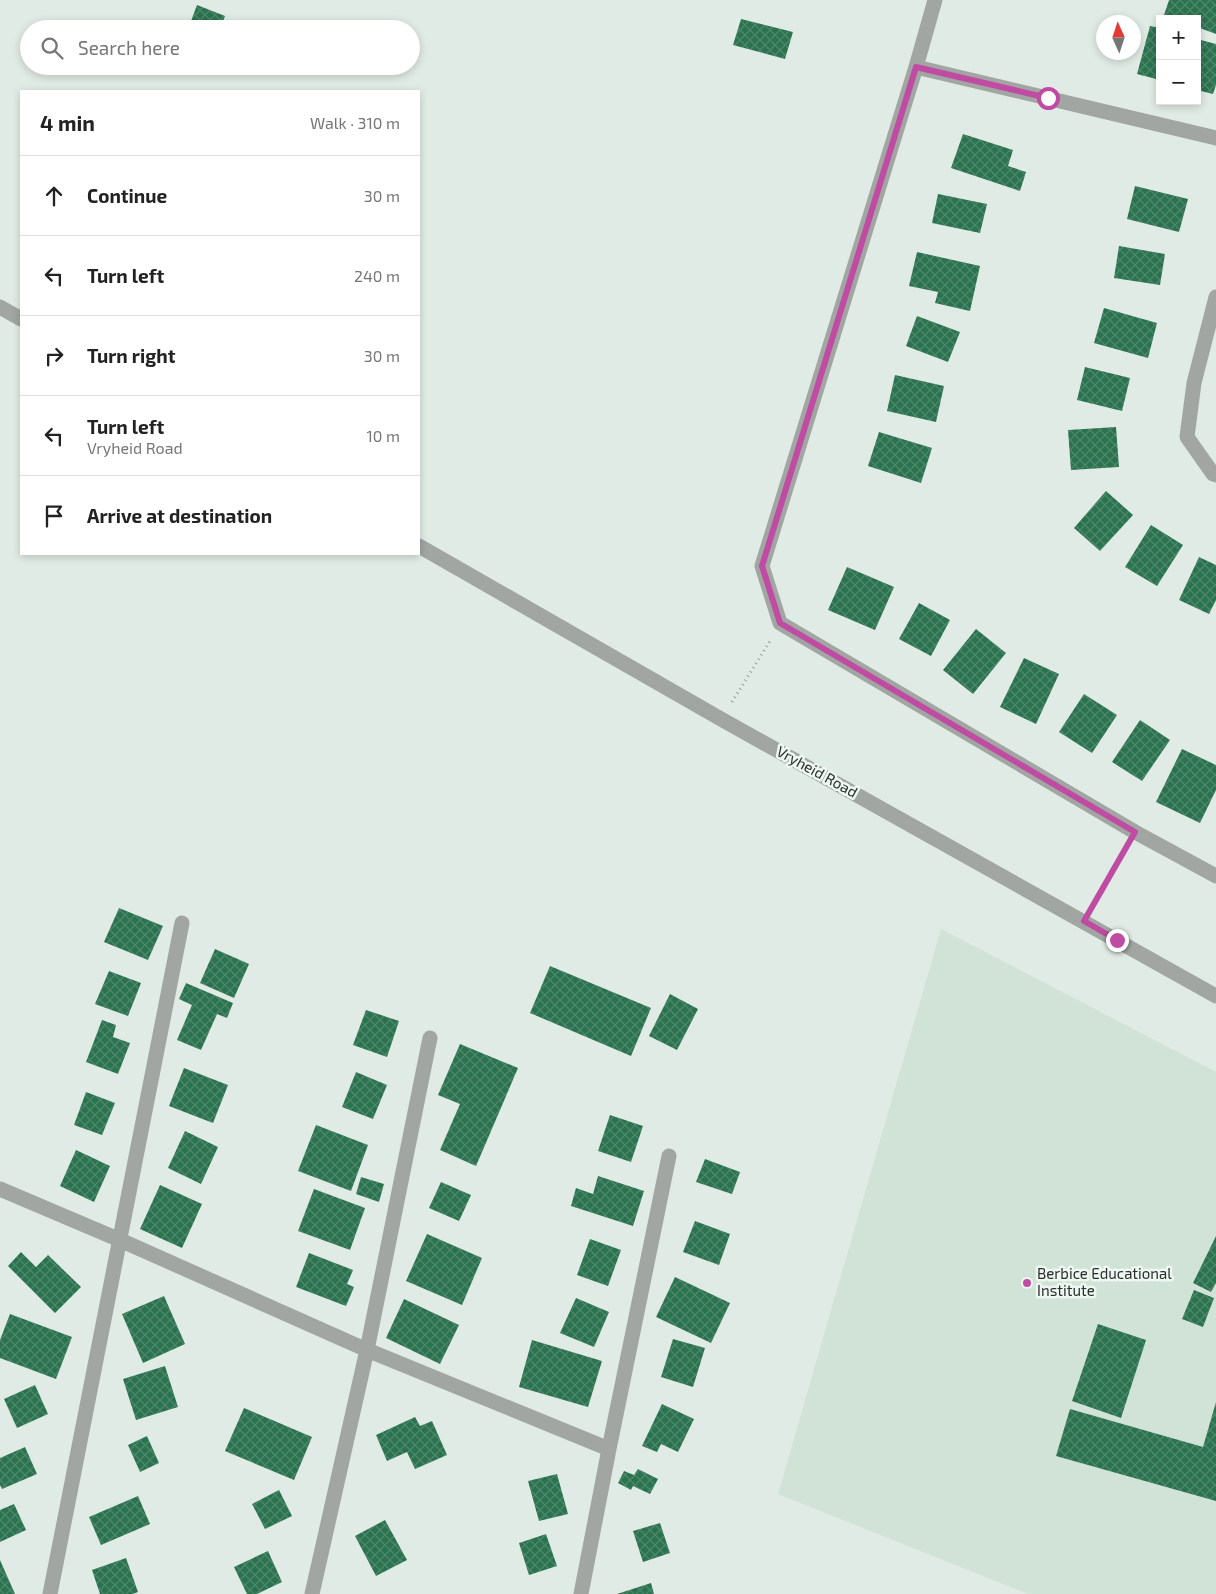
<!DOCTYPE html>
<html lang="en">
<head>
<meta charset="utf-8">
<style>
  :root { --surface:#fff; --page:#f2f2f2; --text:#222; --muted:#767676; --line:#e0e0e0 }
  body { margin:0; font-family:"Exo 2",sans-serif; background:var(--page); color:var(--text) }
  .controls { position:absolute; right:15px; top:15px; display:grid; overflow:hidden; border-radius:0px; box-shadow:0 2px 8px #0003 }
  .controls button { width:45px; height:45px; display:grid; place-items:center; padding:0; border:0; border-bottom:1px solid var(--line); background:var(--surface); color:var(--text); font:25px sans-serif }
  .compass { position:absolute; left:1096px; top:15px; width:45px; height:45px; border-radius:50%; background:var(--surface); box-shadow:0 2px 8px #0003; rotate:357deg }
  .stop { position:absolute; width:15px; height:15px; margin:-11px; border:4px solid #c04ba3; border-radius:50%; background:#fff }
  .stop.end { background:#c04ba3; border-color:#fff; box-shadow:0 1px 5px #0008 }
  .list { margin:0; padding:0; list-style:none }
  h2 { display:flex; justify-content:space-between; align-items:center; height:65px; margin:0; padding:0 20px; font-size:21px }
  h2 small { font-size:16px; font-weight:400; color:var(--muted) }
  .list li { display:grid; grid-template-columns:32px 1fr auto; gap:15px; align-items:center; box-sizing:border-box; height:80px; padding:0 20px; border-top:1px solid var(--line) }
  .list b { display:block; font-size:19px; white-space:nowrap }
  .list p { margin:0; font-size:16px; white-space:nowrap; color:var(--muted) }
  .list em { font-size:16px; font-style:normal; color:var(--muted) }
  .icon { flex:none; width:28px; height:28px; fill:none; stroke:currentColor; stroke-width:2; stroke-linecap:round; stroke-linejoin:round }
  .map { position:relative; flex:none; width:1216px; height:1594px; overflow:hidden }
  .search { position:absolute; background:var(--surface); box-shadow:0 2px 8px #0003; left:20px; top:20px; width:400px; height:55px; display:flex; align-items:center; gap:12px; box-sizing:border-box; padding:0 18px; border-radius:28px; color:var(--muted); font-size:19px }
  .panel { position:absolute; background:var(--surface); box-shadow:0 2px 8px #0003; left:20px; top:90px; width:400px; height:465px; border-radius:0px }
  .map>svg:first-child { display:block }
  .built { fill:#d1e2d7 }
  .building { fill:url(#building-cross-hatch) }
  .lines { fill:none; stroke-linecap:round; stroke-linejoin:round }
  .path { stroke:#939a96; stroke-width:3; stroke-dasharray:1 4; stroke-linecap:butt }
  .minor { stroke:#a2a6a3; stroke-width:15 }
  .route { stroke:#c04ba3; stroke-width:6 }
  .poi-dot { fill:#c04ba3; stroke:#eef8f2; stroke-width:2 }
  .labels { text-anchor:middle; stroke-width:5; stroke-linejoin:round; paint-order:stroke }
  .street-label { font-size:15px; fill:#2a2d2b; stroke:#eef8f2 }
  .poi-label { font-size:15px; fill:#2a2d2b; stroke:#eef8f2; text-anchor:start }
</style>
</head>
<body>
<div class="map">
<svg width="1216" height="1594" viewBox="0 0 1216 1594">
  <defs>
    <pattern id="building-cross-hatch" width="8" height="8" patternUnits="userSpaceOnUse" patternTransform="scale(1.25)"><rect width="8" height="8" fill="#2a734f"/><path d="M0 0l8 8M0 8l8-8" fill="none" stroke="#4f866b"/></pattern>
  </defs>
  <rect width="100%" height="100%" fill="#e1ebe5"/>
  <path class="built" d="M941,929L1216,1072V1594H1028L778,1494Z"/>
  <path class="building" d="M1169,0H1216V34L1197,27V19H1174L1164,15Z
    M197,5L225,16L220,29H188Z
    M741,19L793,32L785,59L733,45Z
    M1150,26L1160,28V80L1137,74Z
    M1197,39L1216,44V85L1213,94L1197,90Z
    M963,134L1013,150L1008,166L1026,172L1020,191L951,168Z
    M1135,186L1188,199L1179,232L1127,219Z
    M938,194L987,204L980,233L932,223Z
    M1119,246L1165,254L1160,285L1114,278Z
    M917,252L980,266L970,311L935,303L938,292L909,286Z
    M1104,308L1157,323L1148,358L1094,343Z
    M917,316L960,332L948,362L906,346Z
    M1085,367L1130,378L1122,411L1077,400Z
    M895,375L944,386L936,422L887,411Z
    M1116,427L1119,467L1071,470L1068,430Z
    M879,432L932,448L921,483L868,466Z
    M1106,491L1133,515L1100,551L1074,528Z
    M1151,525L1183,545L1157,586L1125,567Z
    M1199,557L1216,565V600L1209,614L1179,600Z
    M847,567L894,587L875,630L828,610Z
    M919,603L950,620L931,656L899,639Z
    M976,629L1006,653L973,694L943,670Z
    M1024,658L1059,674L1036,724L1000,707Z
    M1084,694L1117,715L1092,753L1059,732Z
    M1140,720L1170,740L1142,781L1112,762Z
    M1182,749L1216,765V790L1200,823L1156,802Z
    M119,908L163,926L148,960L104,942Z
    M215,949L249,964L234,998L200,983Z
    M550,966L651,1008L631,1056L530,1013Z
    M109,971L141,983L128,1016L95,1004Z
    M186,983L233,1003L227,1018L217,1014L201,1050L177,1040L192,1005L179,999Z
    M670,994L698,1009L677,1050L649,1036Z
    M366,1010L399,1021L387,1057L353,1045Z
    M102,1020L116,1025L113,1037L130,1043L118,1074L86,1062Z
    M460,1044L518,1068L476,1166L440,1150L460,1104L438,1095Z
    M184,1068L228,1085L213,1123L169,1106Z
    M356,1072L387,1085L373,1119L342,1107Z
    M86,1092L115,1103L102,1135L74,1125Z
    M610,1115L643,1126L631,1162L598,1151Z
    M316,1125L368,1145L351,1191L298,1171Z
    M185,1131L218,1147L201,1184L168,1168Z
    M76,1150L110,1166L94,1202L60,1186Z
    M705,1159L740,1172L732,1194L696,1182Z
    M598,1176L644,1191L633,1226L571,1206L576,1188L593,1194Z
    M361,1177L384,1184L379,1202L356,1194Z
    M441,1182L471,1195L459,1221L429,1208Z
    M160,1185L202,1204L182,1248L140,1229Z
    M314,1189L365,1208L350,1250L298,1231Z
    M695,1221L730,1234L719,1265L683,1252Z
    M427,1234L482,1258L462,1305L406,1281Z
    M1216,1236V1283L1211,1292L1193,1283Z
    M590,1239L621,1250L608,1286L577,1275Z
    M21,1252L36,1267L48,1255L81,1287L55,1313L8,1266Z
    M309,1253L353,1270L347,1284L354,1287L346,1306L296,1287Z
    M675,1277L730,1303L711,1343L656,1317Z
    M1194,1290L1214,1298L1203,1327L1182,1319Z
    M164,1296L185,1344L143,1363L122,1314Z
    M576,1298L609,1312L594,1347L560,1333Z
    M404,1299L459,1325L440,1364L386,1338Z
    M10,1314L72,1337L56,1379L0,1358V1340Z
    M1098,1324L1146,1340L1121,1418L1072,1401Z
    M673,1339L705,1348L693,1387L661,1377Z
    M532,1340L602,1361L588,1407L519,1387Z
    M165,1366L178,1407L136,1420L123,1379Z
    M35,1385L48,1414L17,1428L4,1399Z
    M1216,1402V1501L1056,1456L1070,1409L1203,1447Z
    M662,1404L694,1419L678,1452L661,1444L657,1452L642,1446Z
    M244,1408L312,1437L294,1480L225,1451Z
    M415,1417L420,1426L432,1421L447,1455L415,1469L407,1452L387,1461L376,1435Z
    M147,1436L159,1463L140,1472L128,1445Z
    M25,1447L37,1474L2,1489L0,1485V1458Z
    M638,1469L658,1479L650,1494L633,1486L631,1490L618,1483L624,1471L634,1475Z
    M557,1474L568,1514L539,1521L528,1481Z
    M279,1490L292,1516L265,1529L252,1504Z
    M138,1496L150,1524L101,1545L89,1517Z
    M14,1504L26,1530L0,1542V1510Z
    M385,1520L407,1560L376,1576L355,1536Z
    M660,1523L670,1553L643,1562L633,1531Z
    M546,1534L557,1566L529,1575L519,1543Z
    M268,1551L282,1582L257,1594H247L234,1567Z
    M126,1558L138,1592L133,1594H100L92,1570Z
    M0,1560L15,1594H0Z
    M651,1583L654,1594H617Z"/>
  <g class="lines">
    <path class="path" d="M732,702L770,641
      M1094,903L1125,850"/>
    <path class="minor" d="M935,0L916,67L762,566L780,623L1135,832L1216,876
      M916,67L1216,138
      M1216,297L1194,383L1187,437L1213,474L1216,475
      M0,307L21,319
      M419,546L721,719L1216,996
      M0,1189L120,1240L367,1350L609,1449
      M50,1594L182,923
      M312,1594L367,1350L430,1038
      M581,1594L609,1449L669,1156"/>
  </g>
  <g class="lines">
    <path class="route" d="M1048,98L916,67L762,566L780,623L1135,832L1084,921L1117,940"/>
  </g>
  <circle class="poi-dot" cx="1027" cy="1283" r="5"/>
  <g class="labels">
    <g class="street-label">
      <text transform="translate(817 772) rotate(29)" y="5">Vryheid Road</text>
    </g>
    <g class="poi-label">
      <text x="1037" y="1279">Berbice Educational<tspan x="1037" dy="17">Institute</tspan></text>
    </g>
  </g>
</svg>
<div class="controls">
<button>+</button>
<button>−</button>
</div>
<svg class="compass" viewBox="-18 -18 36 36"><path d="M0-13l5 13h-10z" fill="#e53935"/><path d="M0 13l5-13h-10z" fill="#767676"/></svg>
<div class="stop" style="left:1048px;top:98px"></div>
<div class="stop end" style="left:1117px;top:940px"></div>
<div class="search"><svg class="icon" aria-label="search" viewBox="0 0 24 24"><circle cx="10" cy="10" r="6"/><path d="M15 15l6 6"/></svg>Search here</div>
<section class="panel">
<h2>4 min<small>Walk · 310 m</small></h2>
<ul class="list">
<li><svg class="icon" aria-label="ahead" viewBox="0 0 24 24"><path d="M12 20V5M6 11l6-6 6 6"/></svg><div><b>Continue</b></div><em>30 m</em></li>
<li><svg class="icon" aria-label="left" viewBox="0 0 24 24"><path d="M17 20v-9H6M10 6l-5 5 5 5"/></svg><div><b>Turn left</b></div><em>240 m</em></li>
<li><svg class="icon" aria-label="right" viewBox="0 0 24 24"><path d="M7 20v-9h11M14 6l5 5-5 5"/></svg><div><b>Turn right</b></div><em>30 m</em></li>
<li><svg class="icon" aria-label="left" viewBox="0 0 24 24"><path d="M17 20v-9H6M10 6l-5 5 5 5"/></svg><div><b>Turn left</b><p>Vryheid Road</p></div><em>10 m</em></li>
<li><svg class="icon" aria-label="arrive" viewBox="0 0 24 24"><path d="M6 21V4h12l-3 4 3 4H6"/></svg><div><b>Arrive at destination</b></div></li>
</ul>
</section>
</div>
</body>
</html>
